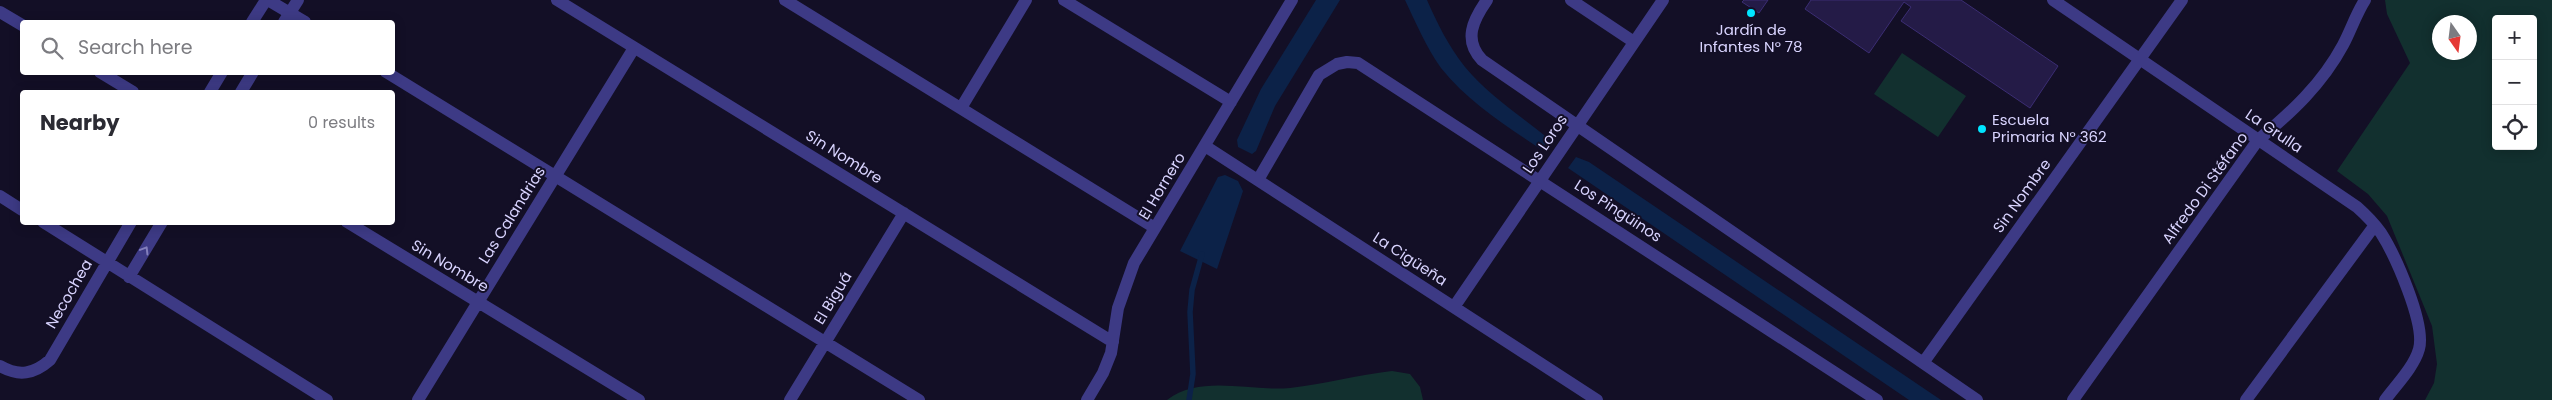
<!DOCTYPE html>
<html lang="en">
<head>
<meta charset="utf-8">
<style>
  :root { --surface:#fff; --page:#f2f2f3; --text:#2b2b33; --muted:#7c7c81; --line:#e1e1e2 }
  body { margin:0; font-family:Poppins,sans-serif; background:var(--page); color:var(--text) }
  .controls { position:absolute; right:15px; top:15px; display:grid; overflow:hidden; border-radius:5px; box-shadow:0 2px 12px #0003 }
  .controls button { width:45px; height:45px; display:grid; place-items:center; padding:0; border:0; border-bottom:1px solid var(--line); background:var(--surface); color:var(--text); font:25px sans-serif }
  .compass { position:absolute; left:2432px; top:15px; width:45px; height:45px; border-radius:50%; background:var(--surface); box-shadow:0 2px 12px #0003; rotate:166deg }
  .list { margin:0; padding:0; list-style:none }
  h2 { display:flex; justify-content:space-between; align-items:center; height:65px; margin:0; padding:0 20px; font-size:21px }
  h2 small { font-size:16px; font-weight:400; color:var(--muted) }
  .icon { flex:none; width:28px; height:28px; fill:none; stroke:currentColor; stroke-width:2; stroke-linecap:round; stroke-linejoin:round }
  .map { position:relative; flex:none; width:2552px; height:400px; overflow:hidden }
  .search { position:absolute; background:var(--surface); box-shadow:0 2px 12px #0003; left:20px; top:20px; width:375px; height:55px; display:flex; align-items:center; gap:12px; box-sizing:border-box; padding:0 18px; border-radius:5px; color:var(--muted); font-size:19px }
  .panel { position:absolute; background:var(--surface); box-shadow:0 2px 12px #0003; left:20px; top:90px; width:375px; height:135px; border-radius:5px }
  .map>svg:first-child { display:block }
  .green { fill:#12302f; fill-rule:evenodd }
  .water { fill:#0c2248 }
  .lines { fill:none; stroke-linecap:round; stroke-linejoin:round }
  .stream { stroke:#0c2248; stroke-width:5.5 }
  .building { fill:#241b47; stroke:#3b2d73 }
  .minor { stroke:#3d3a85; stroke-width:12 }
  .oneway { stroke:#837fbc }
  .poi-dot { fill:#00e5ff; stroke:#130f26; stroke-width:2 }
  .labels { text-anchor:middle; stroke-width:4; stroke-linejoin:round; paint-order:stroke }
  .poi-label { font-size:15px; fill:#d9d4ff; stroke:#130f26 }
  .street-label { font-size:15px; fill:#d9d4ff; stroke:#130f26 }
</style>
</head>
<body>
<div class="map">
<svg width="2552" height="400" viewBox="0 0 2552 400">
  <rect width="100%" height="100%" fill="#130f26"/>
  <path class="green" d="M2385,0H2552V400H2425L2434,383L2437,364L2432,326L2387,216L2368,194L2337,171L2410,63L2387,14ZM2496,19H2533V146H2496ZM2470,22V52H2440V22Z
    M1902,53L1966,96L1938,137L1874,94Z
    M1392,371L1410,374L1420,387L1423,400H1167C1201,374 1250,392 1290,388C1324,384 1358,375 1392,371Z"/>
  <path class="water" d="M1316,0H1340L1275,106L1256,151L1252,154L1238,147L1237,140L1261,89Z
    M1405,0H1427C1437,23 1449,47 1465,67C1488,95 1521,116 1549,139L1542,150C1506,126 1468,102 1441,68C1426,47 1416,23 1405,0Z
    M1576,157L1589,162L1941,400H1909L1568,168Z
    M1225,175L1238,181L1243,191L1217,269L1180,251L1218,177Z"/>
  <g class="lines">
    <path class="stream" d="M1189,400L1193,374L1190,312L1192,290L1202,254"/>
  </g>
  <path class="building" d="M1744,0H1768L1759,13L1742,2Z
    M1811,0H1961L2058,66L2030,108L1901,21L1911,7L1904,2L1869,53L1805,9Z"/>
  <g class="lines">
    <path class="minor" d="M268,0L305,22
      M557,0L1113,342
      M785,0L1155,228
      M1064,0L1231,102
      M1487,0C1473,20 1463,40 1482,60L1977,400
      M1571,0L1634,42
      M2053,0L2357,207C2366,215 2374,223 2381,233C2395,255 2426,324 2419,349C2414,367 2396,385 2385,400
      M0,12L22,25
      M252,22L266,0
      M284,22L298,0
      M100,72L133,92
      M386,72L919,400
      M210,92L222,72
      M241,92L253,72
      M961,108L1026,0
      M1205,146L1597,400
      M1258,180L1319,75L1337,64L1347,62L1358,63L1877,400
      M0,196L22,210
      M43,222L327,400
      M347,222L639,400
      M129,277L162,222
      M1454,307L1663,0
      M1923,363L2182,0
      M0,366C19,377 34,374 50,360L131,222
      M418,400L634,48
      M790,400L904,213
      M1087,400L1103,373L1111,353L1118,308L1134,263L1292,0
      M2073,400L2258,140C2292,112 2322,84 2343,45C2351,30 2356,14 2365,0
      M2246,400L2375,225"/>
  </g>
  <defs><path id="oneway-chevron" d="M-2-3.5L2.5 0L-2 3.5" fill="none" stroke-width="1.6" stroke-linecap="round" stroke-linejoin="round" transform="scale(1.25)"/></defs>
  <use class="oneway" href="#oneway-chevron" transform="translate(145 250) rotate(-59)"/>
  <g class="poi-dot">
    <circle cx="1751" cy="13" r="5"/>
    <circle cx="1982" cy="129" r="5"/>
  </g>
  <g class="labels">
    <g class="poi-label">
      <text x="1751" y="35">Jardín de<tspan x="1751" dy="17">Infantes N° 78</tspan></text>
      <text x="1992" y="125" text-anchor="start">Escuela<tspan x="1992" dy="17">Primaria N° 362</tspan></text>
    </g>
    <g class="street-label">
      <text transform="translate(2274 131) rotate(34)" y="5">La Grulla</text>
      <text transform="translate(1545 144) rotate(-56)" y="5">Los Loros</text>
      <text transform="translate(844 157) rotate(32)" y="5">Sin Nombre</text>
      <text transform="translate(1162 186) rotate(-59)" y="5">El Hornero</text>
      <text transform="translate(2205 188) rotate(-54)" y="5">Alfredo Di Stéfano</text>
      <text transform="translate(2022 196) rotate(-54)" y="5">Sin Nombre</text>
      <text transform="translate(1618 211) rotate(33)" y="5">Los Pingüinos</text>
      <text transform="translate(512 215) rotate(-58)" y="5">Las Calandrias</text>
      <text transform="translate(1410 259) rotate(33)" y="5">La Cigüeña</text>
      <text transform="translate(450 266) rotate(31)" y="5">Sin Nombre</text>
      <text transform="translate(69 294) rotate(-60)" y="5">Necochea</text>
      <text transform="translate(833 298) rotate(-59)" y="5">El Biguá</text>
    </g>
  </g>
</svg>
<div class="controls">
<button>+</button>
<button>−</button>
<button><svg class="icon" aria-label="locate" viewBox="0 0 24 24"><circle cx="12" cy="12" r="6"/><path d="M12 2v4M12 18v4M2 12h4M18 12h4"/></svg></button>
</div>
<svg class="compass" viewBox="-18 -18 36 36"><path d="M0-13l5 13h-10z" fill="#e53935"/><path d="M0 13l5-13h-10z" fill="#7c7c81"/></svg>
<div class="search"><svg class="icon" aria-label="search" viewBox="0 0 24 24"><circle cx="10" cy="10" r="6"/><path d="M15 15l6 6"/></svg>Search here</div>
<section class="panel">
<h2>Nearby<small>0 results</small></h2>
<ul class="list">
</ul>
</section>
</div>
</body>
</html>
